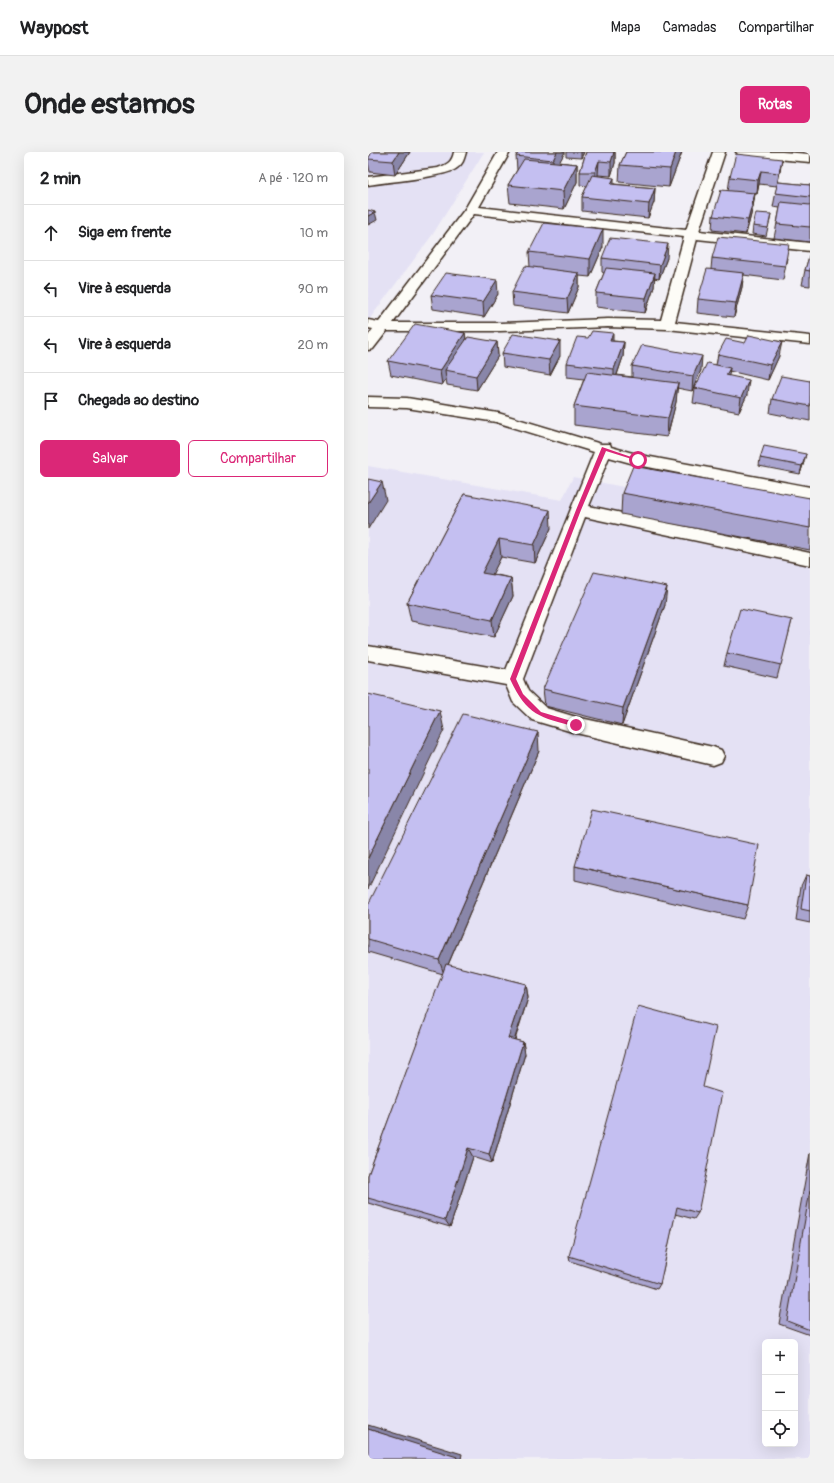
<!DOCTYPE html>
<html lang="pt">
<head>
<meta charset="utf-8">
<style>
  :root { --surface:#fff; --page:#f2f2f2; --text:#202124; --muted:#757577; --line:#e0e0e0; --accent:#db2777 }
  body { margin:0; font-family:Pangolin,sans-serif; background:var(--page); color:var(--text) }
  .controls { position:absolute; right:12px; bottom:12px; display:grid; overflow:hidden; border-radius:6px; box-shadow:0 4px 16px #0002 }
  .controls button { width:36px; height:36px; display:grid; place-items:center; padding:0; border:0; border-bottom:1px solid var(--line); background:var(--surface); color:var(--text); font:20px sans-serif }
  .stop { position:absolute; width:12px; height:12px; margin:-9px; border:3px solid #db2777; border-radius:50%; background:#fff }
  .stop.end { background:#db2777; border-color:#fff; box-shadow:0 1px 4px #0008 }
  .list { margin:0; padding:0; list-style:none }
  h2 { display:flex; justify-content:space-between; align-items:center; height:52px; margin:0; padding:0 16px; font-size:17px }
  h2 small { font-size:13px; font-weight:400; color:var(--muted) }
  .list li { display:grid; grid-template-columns:26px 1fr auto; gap:12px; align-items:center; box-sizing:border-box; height:56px; padding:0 16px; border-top:1px solid var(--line) }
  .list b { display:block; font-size:15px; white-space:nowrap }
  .list em { font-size:13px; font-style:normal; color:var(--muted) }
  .actions { display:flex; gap:8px; padding:12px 16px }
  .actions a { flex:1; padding:9px 0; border:1px solid var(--accent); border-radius:6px; text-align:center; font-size:14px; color:var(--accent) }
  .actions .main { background:var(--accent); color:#fff }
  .icon { flex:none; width:22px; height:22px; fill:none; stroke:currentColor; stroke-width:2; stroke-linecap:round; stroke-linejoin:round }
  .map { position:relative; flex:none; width:442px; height:1307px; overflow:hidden; border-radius:6px }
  header { display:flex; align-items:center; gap:24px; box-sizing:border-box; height:56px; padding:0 20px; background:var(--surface); border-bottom:1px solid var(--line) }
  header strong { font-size:19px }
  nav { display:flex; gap:22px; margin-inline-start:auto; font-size:14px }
  .intro { display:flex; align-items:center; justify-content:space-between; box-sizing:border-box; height:96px; padding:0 24px }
  h1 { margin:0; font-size:28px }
  .button { padding:10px 18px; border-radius:6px; background:var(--accent); color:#fff; font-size:14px; font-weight:700 }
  main { display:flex; gap:24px; padding:0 24px }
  aside { flex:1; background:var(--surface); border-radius:6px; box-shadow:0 4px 16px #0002 }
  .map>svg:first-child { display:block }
  .built { fill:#e4e1f4; fill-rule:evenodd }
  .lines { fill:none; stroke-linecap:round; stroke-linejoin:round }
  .minor-casing { stroke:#3b2a1e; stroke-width:3 }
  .minor { fill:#fdfcf7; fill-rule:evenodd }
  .wall { fill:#a9a4cf; stroke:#3b2a1e }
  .shaded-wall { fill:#8986a9; stroke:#3b2a1e }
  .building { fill:#c4bff1; stroke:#3b2a1e }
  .route { fill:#db2777 }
</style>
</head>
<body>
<header>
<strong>Waypost</strong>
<nav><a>Mapa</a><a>Camadas</a><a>Compartilhar</a></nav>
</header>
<div class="intro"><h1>Onde estamos</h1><a class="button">Rotas</a></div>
<main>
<aside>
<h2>2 min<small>A pé · 120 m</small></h2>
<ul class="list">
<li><svg class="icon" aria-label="ahead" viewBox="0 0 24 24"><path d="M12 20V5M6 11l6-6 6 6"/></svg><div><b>Siga em frente</b></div><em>10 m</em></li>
<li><svg class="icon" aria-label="left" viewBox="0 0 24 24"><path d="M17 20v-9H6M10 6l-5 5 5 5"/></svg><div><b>Vire à esquerda</b></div><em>90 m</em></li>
<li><svg class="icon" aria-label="left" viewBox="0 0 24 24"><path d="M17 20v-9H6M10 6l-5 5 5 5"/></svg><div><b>Vire à esquerda</b></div><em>20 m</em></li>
<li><svg class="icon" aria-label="arrive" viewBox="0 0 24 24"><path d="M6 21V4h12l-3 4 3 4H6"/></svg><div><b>Chegada ao destino</b></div></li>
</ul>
<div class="actions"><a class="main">Salvar</a><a>Compartilhar</a></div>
</aside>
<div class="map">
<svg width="442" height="1307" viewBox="0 0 442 1307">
  <rect width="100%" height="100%" fill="#f2f0f6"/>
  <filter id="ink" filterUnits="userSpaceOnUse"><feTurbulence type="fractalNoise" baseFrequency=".025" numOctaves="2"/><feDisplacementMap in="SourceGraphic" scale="8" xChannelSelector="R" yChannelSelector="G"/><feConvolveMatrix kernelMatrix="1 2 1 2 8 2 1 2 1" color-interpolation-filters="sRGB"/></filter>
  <g filter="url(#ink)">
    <path class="built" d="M0,0H116L65,82L0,169Z
      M0,314L194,348L205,325L442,372V1307H0ZM397,1190H427V1292H397Z"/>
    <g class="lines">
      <defs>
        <path id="minor" d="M86,0H98C96,7 95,12 89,16C79,25 17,30 0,33V25L70,16C80,12 84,10 86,0Z
          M130,0H142L111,55L318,78L345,0H357L331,79L442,91V99L329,87L307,170L442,184V192L299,177L240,175L132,179H19L5,197L0,198V184L5,177L0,176V168L11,170L97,57ZM106,62L316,85L293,168L240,167L132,171H25Z
          M368,0H414L442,2V10L374,4L370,2Z
          M0,245L39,246L130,261L233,292H242L243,295L272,303L442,335V347L270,313L241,305L221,354L442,401V413L217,365L155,527L160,539L178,556L208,565L345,595L353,598L356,604L353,610L345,613L208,581L164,568L145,550L138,533L0,508V494L138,518L226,300L128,270L39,256L0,255Z"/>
      </defs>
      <use href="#minor" class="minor-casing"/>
      <use href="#minor" class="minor"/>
    </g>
    <path class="wall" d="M0,0H42L27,23L2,20L0,10Z
      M151,0H197L191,10L209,12V30L196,57L142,51L140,33L149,18L148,4Z
      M198,0H216L213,6L198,5Z
      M218,0H247V11L243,24L230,23V24L246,32L287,36L286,50L280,66L214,59V45L219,34L212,33V20Z
      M258,0H314L301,35L251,30L252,13Z
      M414,7L410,30L442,33V90L406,86L412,56L405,55L409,34L391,32L389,42H387L385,55L378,82L344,78L345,64L360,39L362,25Z
      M403,62L398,84L384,82L385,74Z
      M235,95L222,125L211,124V135L200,161L145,154L144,140L162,115L161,100Z
      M442,101V134L434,133L437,118Z
      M234,106H299L291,127L286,126V135L277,161L228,155V141L236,121L234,120Z
      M344,106H419L415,128L375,123L374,135L366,165L329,161L330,147L343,117Z
      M130,142L116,165L65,157L63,143Z
      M97,181L98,187L129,190L130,204L109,238L79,233L78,227L74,233L23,223L20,209Z
      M245,189L256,190L255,205L249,223L264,225V214L333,218L324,239L309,236L308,250L299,285L206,273V254L216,227L199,225V211Z
      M134,201L192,204L182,223L135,215Z
      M350,202L411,204L400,228L361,219L360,224L379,243L371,260L325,251L327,236L348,213Z
      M442,229V269L402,261L404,247Z
      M392,306L436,310L432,322L391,314Z
      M254,341L442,346V398L253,362Z
      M96,342L183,376L167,411L133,405L124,422L143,426L145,444L126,485L43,469L39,451Z
      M297,453L254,573L177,554L175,537Z
      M424,468L409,526L356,514L359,501Z
      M171,599L80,813L158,832L160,846L147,888L155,890L157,902L124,1011L105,1005L82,1075L0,1051V1023L75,822L0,800V753Z
      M207,714L380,753L375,767L207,728Z
      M438,723L442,724V771L428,768L433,734Z
      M335,935L330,1061L326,1067L307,1062L292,1132L289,1137L202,1109L201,1104Z
      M442,1001V1183L411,1172Z"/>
    <path class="shaded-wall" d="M0,0H5L0,7Z
      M31,0H42L27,23L25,9Z
      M189,0H197L185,22V8Z
      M213,0H216L213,6Z
      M246,0H247V11L243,24V10Z
      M308,0H314L301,35L302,17Z
      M414,7L412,20L409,34L411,21Z
      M231,9L230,23L227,34V20Z
      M209,12V30L196,57L195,39Z
      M393,19L391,32L389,42L390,28Z
      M246,26V39L243,32Z
      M287,36L286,50L280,66L281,52Z
      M387,41L385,55L378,82L380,68Z
      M7,60L9,68L0,73V64Z
      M235,77V95L222,125V107Z
      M300,92L299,106L291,127L292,113Z
      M211,121V135L200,161L199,147Z
      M287,121L286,135L277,161L278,146Z
      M376,121L374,135L366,165L368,151Z
      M129,128L130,142L116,165L115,150Z
      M97,181L99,195L77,218L78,227L74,233L72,219Z
      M245,181V196L242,189Z
      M192,189V204L182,223L181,208Z
      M129,190L130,204L109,238L108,224Z
      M256,190L255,205L246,231V217Z
      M414,190L411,204L400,228L402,213Z
      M334,204L333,218L324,239L325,224Z
      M362,216L360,230L358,223Z
      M381,228L379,243L371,260L373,246Z
      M310,231L308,250L299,285L300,266Z
      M438,302L436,310L432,322L434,314Z
      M14,330L18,348L0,377V351Z
      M182,358L183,376L167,411L166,393Z
      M131,387L133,405L116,439L114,421Z
      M143,426L145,444L126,485L124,468Z
      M299,435L297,453L254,573L255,556Z
      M72,559L76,578L0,737V706Z
      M170,580L171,599L76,822L71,808Z
      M158,832L160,846L143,898L140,886Z
      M155,890L157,902L124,1011L121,1002Z
      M100,996L105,1005L82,1075L77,1068Z
      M0,1273L94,1302L93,1307H88L0,1277Z"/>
    <path class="building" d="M4,0H31L25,9L0,7Z
      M151,0H189L185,8L148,4Z
      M218,0H246L243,10L231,9L227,20H212Z
      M258,0H308L302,17L252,13Z
      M368,2L414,7L411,21L393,19L390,28L362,25Z
      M156,7L209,12L195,39L140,33Z
      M224,23L246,26L243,32L287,36L281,52L214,45Z
      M410,30L442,33V45L407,41Z
      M353,38L387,41L380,68L345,64Z
      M413,50L442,53V75L409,72Z
      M0,58L7,60L0,64Z
      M388,61L403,62L400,76L385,74Z
      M176,71L235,77L222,107L161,100Z
      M350,85L421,92L417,114L344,106Z
      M242,86L300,92L292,113L234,106Z
      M442,101V119L437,118Z
      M157,114L211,121L199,147L144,140Z
      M238,116L287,121L278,146L228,141Z
      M339,117L376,121L368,151L330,147Z
      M78,121L129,128L115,150L63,143Z
      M47,172L97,181L72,219L20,209Z
      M224,179L245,181L242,189L256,190L246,217L199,211L209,185L220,186Z
      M145,182L192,189L181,208L134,201Z
      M381,183L414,190L402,213L350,202L358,187L377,191Z
      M100,185L129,190L108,224L77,218Z
      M274,193L334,204L325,224L264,214Z
      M339,211L362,216L358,223L381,228L373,246L327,236Z
      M219,220L310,231L300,266L206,254Z
      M413,224L442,229V254L404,247Z
      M396,294L438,302L434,314L392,306Z
      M265,314L442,346V376L254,341Z
      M0,327L14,330L0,351Z
      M96,342L182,358L166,393L131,387L114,421L143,426L124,468L39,451Z
      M226,420L299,435L255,556L175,537Z
      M372,457L424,468L413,513L359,501Z
      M0,542L72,559L0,706Z
      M95,562L170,580L71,808L0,787V753Z
      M224,657L391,693L380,753L207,714Z
      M438,723L442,724V759L433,757Z
      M78,812L158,832L140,886L155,890L121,1002L100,996L77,1068L0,1046V1023Z
      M270,854L348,875L335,935L354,941L330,1061L309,1055L292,1132L201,1104Z
      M442,1039V1178L419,1169Z
      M0,1277L89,1305L88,1307H0Z"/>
  </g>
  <path class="route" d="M234,295L272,308L270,309L238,299L213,358L148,527L155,542L173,560L210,571V575H208C172,565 159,564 142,527L208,358Z"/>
</svg>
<div class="controls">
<button>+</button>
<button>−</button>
<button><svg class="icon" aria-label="locate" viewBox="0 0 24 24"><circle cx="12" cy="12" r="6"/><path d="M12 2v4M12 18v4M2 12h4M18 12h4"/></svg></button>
</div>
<div class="stop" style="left:270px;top:308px"></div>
<div class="stop end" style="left:208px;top:573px"></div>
</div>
</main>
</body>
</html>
